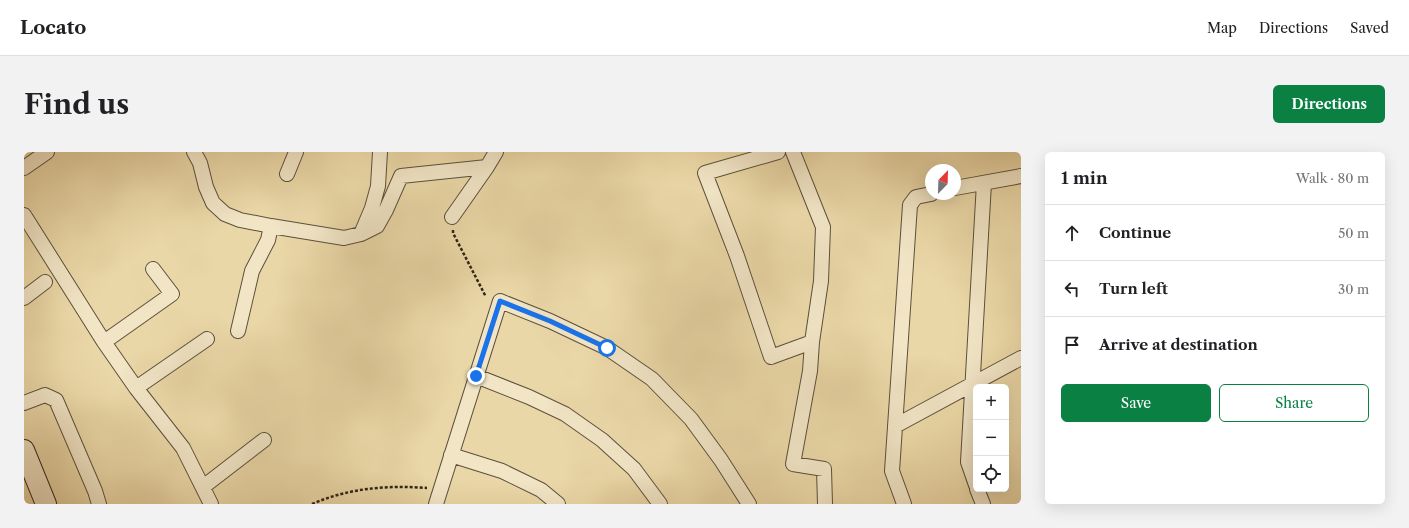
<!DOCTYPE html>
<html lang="en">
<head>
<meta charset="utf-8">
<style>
  :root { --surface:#fff; --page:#f2f2f2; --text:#202124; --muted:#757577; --line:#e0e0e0; --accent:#0b8043 }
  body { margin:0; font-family:"Libre Caslon Text",serif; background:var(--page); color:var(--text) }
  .controls { position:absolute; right:12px; bottom:12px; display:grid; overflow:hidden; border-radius:6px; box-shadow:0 4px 16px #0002 }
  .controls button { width:36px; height:36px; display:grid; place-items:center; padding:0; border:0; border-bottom:1px solid var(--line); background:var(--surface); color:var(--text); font:20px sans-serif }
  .compass { position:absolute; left:901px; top:12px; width:36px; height:36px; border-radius:50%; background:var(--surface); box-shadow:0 4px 16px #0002; rotate:23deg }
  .stop { position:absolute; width:12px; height:12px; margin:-9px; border:3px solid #1a73e8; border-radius:50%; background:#fff }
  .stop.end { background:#1a73e8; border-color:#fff; box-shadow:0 1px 4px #0008 }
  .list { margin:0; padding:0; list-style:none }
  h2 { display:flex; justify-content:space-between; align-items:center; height:52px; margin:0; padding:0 16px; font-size:17px }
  h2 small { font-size:13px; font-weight:400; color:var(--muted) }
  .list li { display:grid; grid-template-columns:26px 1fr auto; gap:12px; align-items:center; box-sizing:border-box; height:56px; padding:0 16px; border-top:1px solid var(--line) }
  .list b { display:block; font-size:15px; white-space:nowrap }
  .list em { font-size:13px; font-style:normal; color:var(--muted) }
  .actions { display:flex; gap:8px; padding:12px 16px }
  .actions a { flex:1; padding:9px 0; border:1px solid var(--accent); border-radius:6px; text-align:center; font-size:14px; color:var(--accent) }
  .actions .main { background:var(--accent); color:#fff }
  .icon { flex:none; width:22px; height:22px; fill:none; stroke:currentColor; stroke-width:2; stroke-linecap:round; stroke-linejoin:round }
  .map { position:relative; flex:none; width:997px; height:352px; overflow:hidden; border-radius:6px }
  header { display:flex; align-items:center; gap:24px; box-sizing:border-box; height:56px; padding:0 20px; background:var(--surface); border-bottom:1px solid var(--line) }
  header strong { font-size:19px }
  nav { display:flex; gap:22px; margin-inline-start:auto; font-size:14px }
  .intro { display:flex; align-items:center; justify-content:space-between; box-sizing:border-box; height:96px; padding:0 24px }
  h1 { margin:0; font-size:28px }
  .button { padding:10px 18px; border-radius:6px; background:var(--accent); color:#fff; font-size:14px; font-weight:700 }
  main { display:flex; gap:24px; padding:0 24px }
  aside { flex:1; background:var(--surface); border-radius:6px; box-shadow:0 4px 16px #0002 }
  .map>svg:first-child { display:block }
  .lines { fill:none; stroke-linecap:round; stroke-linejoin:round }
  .street-casing { stroke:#5c503c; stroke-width:16 }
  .secondary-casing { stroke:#2c2318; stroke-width:22 }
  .path { stroke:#2c2318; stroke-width:2.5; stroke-dasharray:3 2; stroke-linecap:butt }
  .street { stroke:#f1e5c6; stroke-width:14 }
  .secondary { stroke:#f1e5c6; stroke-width:20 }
  .route { stroke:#1a73e8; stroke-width:5 }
</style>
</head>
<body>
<header>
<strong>Locato</strong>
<nav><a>Map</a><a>Directions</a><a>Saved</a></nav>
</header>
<div class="intro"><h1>Find us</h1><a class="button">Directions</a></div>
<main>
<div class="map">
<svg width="997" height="352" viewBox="0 0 997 352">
  <rect width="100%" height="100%" fill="#ead7a7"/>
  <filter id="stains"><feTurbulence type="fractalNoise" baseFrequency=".005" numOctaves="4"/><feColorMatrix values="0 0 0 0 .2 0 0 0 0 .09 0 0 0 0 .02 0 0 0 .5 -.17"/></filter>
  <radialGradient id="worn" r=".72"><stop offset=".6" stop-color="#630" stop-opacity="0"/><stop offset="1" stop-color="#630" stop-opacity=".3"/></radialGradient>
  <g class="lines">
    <defs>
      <path id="street" d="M170,0L176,11L182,35L189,51L201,62L216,68L247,74L320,86L337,82L348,56L354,34L356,0
        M754,0L681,21L713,104L747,205L788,190
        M769,0L799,75L797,129L788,190L786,219L769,312L800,317L801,352
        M0,16L23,0
        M263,22L272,0
        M931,36L997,24
        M0,63L80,190L112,236L159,296L187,352
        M428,65L463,15
        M337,82L353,74L362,58L377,24L463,15L472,0
        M0,146L21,130
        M214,179L228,119L244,88L247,74
        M80,190L148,142L129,117
        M452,224L505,245L541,262L578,288L610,317L636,352
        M112,236L183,187
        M0,251L21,243L32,248L71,339L75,352
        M871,274L997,206
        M427,303L478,319L517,338L534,352
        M952,333L944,310L960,31
        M179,335L240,288
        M953,337L959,352
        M412,352L476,149L526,169L583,196L628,227L667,267L697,308L725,352
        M880,352L868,319L886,53L892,45L907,42"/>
      <path id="secondary" d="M0,298L22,352"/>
    </defs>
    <use href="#street" class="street-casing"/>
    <use href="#secondary" class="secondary-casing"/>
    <path class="path" d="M429,78V81L462,145
      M288,352C325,336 363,333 403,336"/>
    <use href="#street" class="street"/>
    <use href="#secondary" class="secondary"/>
  </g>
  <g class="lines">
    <path class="route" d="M452,224L476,149L526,169L583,196"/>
  </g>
  <rect width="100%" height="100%" filter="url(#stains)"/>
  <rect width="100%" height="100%" fill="url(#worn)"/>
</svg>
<div class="controls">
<button>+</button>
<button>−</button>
<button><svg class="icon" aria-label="locate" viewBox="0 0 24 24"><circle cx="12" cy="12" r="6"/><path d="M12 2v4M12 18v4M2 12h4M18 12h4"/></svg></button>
</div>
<svg class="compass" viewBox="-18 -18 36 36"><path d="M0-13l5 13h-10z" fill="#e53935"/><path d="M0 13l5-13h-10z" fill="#757577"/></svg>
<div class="stop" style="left:583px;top:196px"></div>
<div class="stop end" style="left:452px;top:224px"></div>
</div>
<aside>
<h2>1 min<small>Walk · 80 m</small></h2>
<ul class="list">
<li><svg class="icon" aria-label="ahead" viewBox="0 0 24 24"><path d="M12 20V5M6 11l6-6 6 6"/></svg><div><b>Continue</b></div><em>50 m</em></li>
<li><svg class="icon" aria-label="left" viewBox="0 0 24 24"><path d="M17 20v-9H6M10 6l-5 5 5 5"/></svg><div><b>Turn left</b></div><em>30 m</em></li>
<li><svg class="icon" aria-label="arrive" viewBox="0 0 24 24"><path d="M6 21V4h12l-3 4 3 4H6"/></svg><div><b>Arrive at destination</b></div></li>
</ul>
<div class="actions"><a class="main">Save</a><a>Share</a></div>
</aside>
</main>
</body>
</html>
